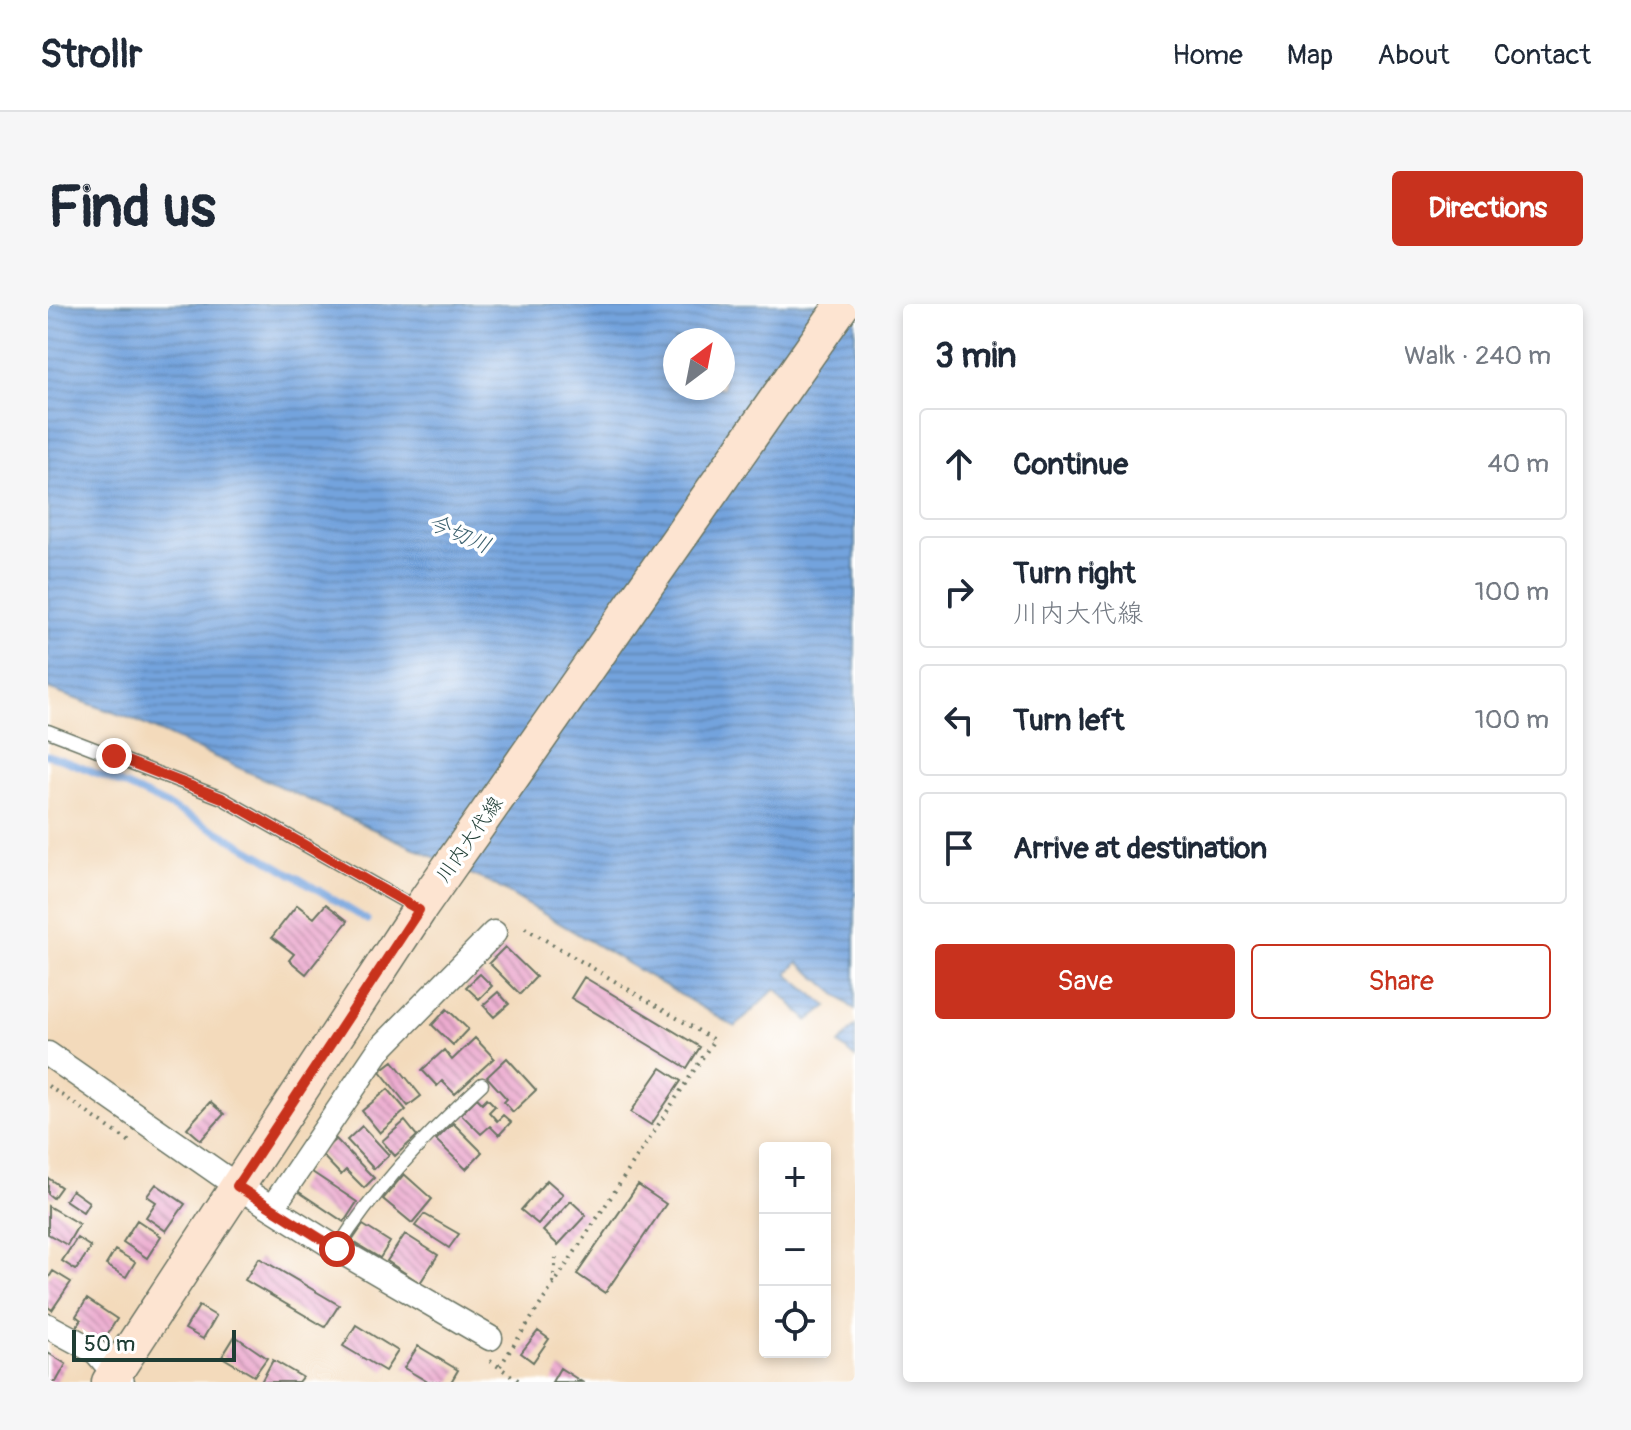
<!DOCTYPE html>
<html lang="en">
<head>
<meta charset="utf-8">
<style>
  :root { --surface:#fff; --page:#f6f6f7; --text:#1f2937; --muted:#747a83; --line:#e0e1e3; --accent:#c8321e }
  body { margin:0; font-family:Pangolin,"Klee One",sans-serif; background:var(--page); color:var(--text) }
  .controls { position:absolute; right:24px; bottom:24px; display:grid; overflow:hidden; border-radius:8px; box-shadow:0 4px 12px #0003 }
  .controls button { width:72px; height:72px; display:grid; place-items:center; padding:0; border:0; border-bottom:2px solid var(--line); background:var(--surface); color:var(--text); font:40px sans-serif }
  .compass { position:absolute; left:615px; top:24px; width:72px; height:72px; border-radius:50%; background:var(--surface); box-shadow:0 4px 12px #0003; rotate:32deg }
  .scale { position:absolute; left:24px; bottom:20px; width:164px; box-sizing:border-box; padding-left:8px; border:4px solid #1f3d34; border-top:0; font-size:22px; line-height:28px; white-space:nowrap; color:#1f3d34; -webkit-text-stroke:6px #fff; paint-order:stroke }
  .stop { position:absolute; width:24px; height:24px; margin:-18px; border:6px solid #c8321e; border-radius:50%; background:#fff }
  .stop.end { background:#c8321e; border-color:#fff; box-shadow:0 2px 8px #0008 }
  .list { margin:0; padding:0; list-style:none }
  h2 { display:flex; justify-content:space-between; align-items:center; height:104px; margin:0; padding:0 32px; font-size:34px }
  h2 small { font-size:26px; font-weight:400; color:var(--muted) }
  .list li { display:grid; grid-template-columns:52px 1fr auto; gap:24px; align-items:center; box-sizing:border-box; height:112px; margin:0 16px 16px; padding:0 16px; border:2px solid var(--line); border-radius:8px }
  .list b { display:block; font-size:30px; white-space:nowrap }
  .list p { margin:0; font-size:26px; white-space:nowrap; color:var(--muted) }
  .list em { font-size:26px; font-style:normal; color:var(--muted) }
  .actions { display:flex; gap:16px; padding:24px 32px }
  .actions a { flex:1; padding:18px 0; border:2px solid var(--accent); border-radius:8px; text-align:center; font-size:28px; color:var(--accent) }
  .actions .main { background:var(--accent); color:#fff }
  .icon { flex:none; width:44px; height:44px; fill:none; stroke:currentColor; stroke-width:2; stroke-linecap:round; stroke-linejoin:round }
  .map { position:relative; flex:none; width:807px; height:1078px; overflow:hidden; border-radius:8px }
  header { display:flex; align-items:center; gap:48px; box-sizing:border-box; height:112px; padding:0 40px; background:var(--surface); border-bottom:2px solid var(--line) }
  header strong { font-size:38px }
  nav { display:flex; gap:44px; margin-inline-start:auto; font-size:28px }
  .intro { display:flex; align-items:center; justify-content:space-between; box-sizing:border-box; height:192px; padding:0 48px }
  h1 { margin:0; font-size:56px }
  .button { padding:20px 36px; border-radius:8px; background:var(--accent); color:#fff; font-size:28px; font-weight:700 }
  main { display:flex; gap:48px; padding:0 48px }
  aside { flex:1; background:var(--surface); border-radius:8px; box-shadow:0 4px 12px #0003 }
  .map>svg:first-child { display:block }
  .water { fill:url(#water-rules); stroke:#497088; stroke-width:2; fill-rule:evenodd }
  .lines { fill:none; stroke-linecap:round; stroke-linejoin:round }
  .stream { stroke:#73a3dd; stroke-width:7 }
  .building { fill:url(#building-back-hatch) }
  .service-casing { stroke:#697463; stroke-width:15 }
  .minor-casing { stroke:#697463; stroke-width:27 }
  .secondary-casing { stroke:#697463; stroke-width:37 }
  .path { stroke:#697463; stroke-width:4; stroke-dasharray:2 6; stroke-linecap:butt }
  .service { stroke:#fff; stroke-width:12 }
  .minor { stroke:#fff; stroke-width:24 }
  .secondary { stroke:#fde4d1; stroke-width:34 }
  .route { stroke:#c8321e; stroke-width:10 }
  .labels { text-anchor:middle; stroke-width:7; stroke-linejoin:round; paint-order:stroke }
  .street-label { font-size:20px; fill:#1f3d34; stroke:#fff }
  .water-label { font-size:22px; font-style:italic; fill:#3c616f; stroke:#fff }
</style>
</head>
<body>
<header>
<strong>Strollr</strong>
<nav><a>Home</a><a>Map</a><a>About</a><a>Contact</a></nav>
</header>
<div class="intro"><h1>Find us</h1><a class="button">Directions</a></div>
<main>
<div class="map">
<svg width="807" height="1078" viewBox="0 0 807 1078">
  <defs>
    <pattern id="water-rules" width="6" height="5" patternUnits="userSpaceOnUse" patternTransform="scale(2)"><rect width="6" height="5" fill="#73a3dd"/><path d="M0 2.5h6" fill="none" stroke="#5e86b4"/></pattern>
    <pattern id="building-back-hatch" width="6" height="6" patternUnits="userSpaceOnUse" patternTransform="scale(2)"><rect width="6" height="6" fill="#ecabcf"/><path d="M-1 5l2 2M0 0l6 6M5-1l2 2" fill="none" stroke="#bf8ca9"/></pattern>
  </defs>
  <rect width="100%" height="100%" fill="#fff"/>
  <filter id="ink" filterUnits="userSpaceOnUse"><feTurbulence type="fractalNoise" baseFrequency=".0125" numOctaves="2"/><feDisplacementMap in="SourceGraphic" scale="16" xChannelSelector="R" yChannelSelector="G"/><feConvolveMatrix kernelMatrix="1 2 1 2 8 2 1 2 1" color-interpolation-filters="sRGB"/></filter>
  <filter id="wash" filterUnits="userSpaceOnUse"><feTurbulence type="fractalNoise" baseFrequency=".006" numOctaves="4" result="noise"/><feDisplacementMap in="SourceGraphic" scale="32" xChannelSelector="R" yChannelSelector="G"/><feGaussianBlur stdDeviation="1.8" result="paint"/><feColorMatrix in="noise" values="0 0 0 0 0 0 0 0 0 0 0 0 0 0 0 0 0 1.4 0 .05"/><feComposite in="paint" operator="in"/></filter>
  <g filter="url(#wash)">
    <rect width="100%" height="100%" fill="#f3dabb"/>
    <path class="water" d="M0,0H807V706L750,658L739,670L779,702L760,717L728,684L687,723L445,580L84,415L0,385ZM627,36H675V84H627Z
      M807,722V754L791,740Z"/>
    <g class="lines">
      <path class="stream" d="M0,451C112,489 219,554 319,616"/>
    </g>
    <g id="blocks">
      <path class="building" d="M278,600L300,617L258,670L241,656L246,650L224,633L249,601L266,614Z
        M457,643L488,673L472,690L441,659Z
        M432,670L444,682L431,695L418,683Z
        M536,673L652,743L639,764L523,694Z
        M450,688L461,700L446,713L435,701Z
        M399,705L420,725L405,741L384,721Z
        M427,734L446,754L407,790L394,777L389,782L374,766L396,746L404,756Z
        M459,754L488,786L465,808L456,798L459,795L439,773Z
        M345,757L373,792L360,802L332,767Z
        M613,764L633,777L603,821L583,808Z
        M340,785L358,806L332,829L314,807Z
        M429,794L434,799L439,794L447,802L441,808L449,817L455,811L463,818L451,831L442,822L433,830L413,810Z
        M162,798L176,810L153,836L139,824Z
        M357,817L369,832L347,852L334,837Z
        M405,819L434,848L418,865L388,836Z
        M314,822L341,851L326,865L299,836Z
        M288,835L326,874L316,884L298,866L293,871L272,849Z
        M261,866L309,898L296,918L248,886Z
        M356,870L384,895L364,919L335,895Z
        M0,874L13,883L5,894L0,890Z
        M499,876L515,890L490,920L473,906Z
        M108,880L137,900L118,927L98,913L108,898L99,892Z
        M590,881L618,900L557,989L529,970Z
        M24,886L41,898L35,908L17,896Z
        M523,897L538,911L510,941L495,927Z
        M0,902L31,920L19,941L0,930Z
        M376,910L411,930L401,944L367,922Z
        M89,916L113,932L99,954L75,938Z
        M315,921L342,938L332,954L304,937Z
        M357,930L390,951L372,979L339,957Z
        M29,934L43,943L28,966L14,957Z
        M67,946L87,958L78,973L58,961Z
        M211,954L291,1001L277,1023L197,976Z
        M5,967L23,978L4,1006L0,1003V975Z
        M39,995L69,1015L54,1039L28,1023L33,1016L28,1012Z
        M151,1002L168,1012L155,1035L137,1025Z
        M308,1021L350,1047L337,1067L295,1042Z
        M490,1027L501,1035L485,1058L473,1049Z
        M187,1032L219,1054L206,1072L174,1053Z
        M370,1042L410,1066L403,1078H380L356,1064Z
        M0,1049L18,1060L8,1078H0Z
        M225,1056L254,1073L250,1078H213Z
        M512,1064L534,1078H504Z"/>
    </g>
  </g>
  <g filter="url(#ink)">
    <use href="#blocks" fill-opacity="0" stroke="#697463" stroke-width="2"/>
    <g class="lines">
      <defs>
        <path id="service" d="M0,427L174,494L368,604
          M289,945C328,883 380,829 434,780"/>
        <path id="minor" d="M0,750L189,882L289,945L442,1034
          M224,904L331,746L446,629
          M0,1022L48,1048L74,1078"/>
        <path id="secondary" d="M61,1078L371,606L795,0"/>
      </defs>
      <use href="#service" class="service-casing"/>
      <use href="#minor" class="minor-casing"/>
      <use href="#secondary" class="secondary-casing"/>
      <path class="path" d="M0,782L85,840
        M505,979L508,954
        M442,1057L473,1078
        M452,1062L666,736L477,624"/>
      <use href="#service" class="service"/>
      <use href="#minor" class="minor"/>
      <use href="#secondary" class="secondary"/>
    </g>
  </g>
  <g class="lines" filter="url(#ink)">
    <path class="route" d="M66,452L174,494L371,606L189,882L289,945"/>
  </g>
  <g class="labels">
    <g class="street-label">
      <text transform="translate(421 535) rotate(-55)" y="7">川内大代線</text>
    </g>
    <g class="water-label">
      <text transform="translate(412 229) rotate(24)" y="8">今切川</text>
    </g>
  </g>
</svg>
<div class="controls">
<button>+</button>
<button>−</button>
<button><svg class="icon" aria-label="locate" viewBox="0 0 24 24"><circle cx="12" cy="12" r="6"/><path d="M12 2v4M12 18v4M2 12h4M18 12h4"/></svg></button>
</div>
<svg class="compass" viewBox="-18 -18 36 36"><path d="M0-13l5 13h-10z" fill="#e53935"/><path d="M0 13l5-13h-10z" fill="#747a83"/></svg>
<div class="scale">50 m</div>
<div class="stop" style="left:289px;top:945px"></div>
<div class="stop end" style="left:66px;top:452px"></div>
</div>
<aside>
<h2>3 min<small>Walk · 240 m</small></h2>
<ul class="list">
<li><svg class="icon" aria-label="ahead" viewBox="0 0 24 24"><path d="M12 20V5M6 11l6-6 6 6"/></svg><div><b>Continue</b></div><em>40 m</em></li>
<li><svg class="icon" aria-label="right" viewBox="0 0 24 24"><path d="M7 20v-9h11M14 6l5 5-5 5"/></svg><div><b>Turn right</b><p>川内大代線</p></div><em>100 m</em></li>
<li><svg class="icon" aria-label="left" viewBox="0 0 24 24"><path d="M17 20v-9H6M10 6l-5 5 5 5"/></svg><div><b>Turn left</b></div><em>100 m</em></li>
<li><svg class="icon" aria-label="arrive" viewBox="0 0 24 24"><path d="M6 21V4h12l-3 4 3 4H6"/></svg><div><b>Arrive at destination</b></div></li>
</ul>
<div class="actions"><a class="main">Save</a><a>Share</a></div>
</aside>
</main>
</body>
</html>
